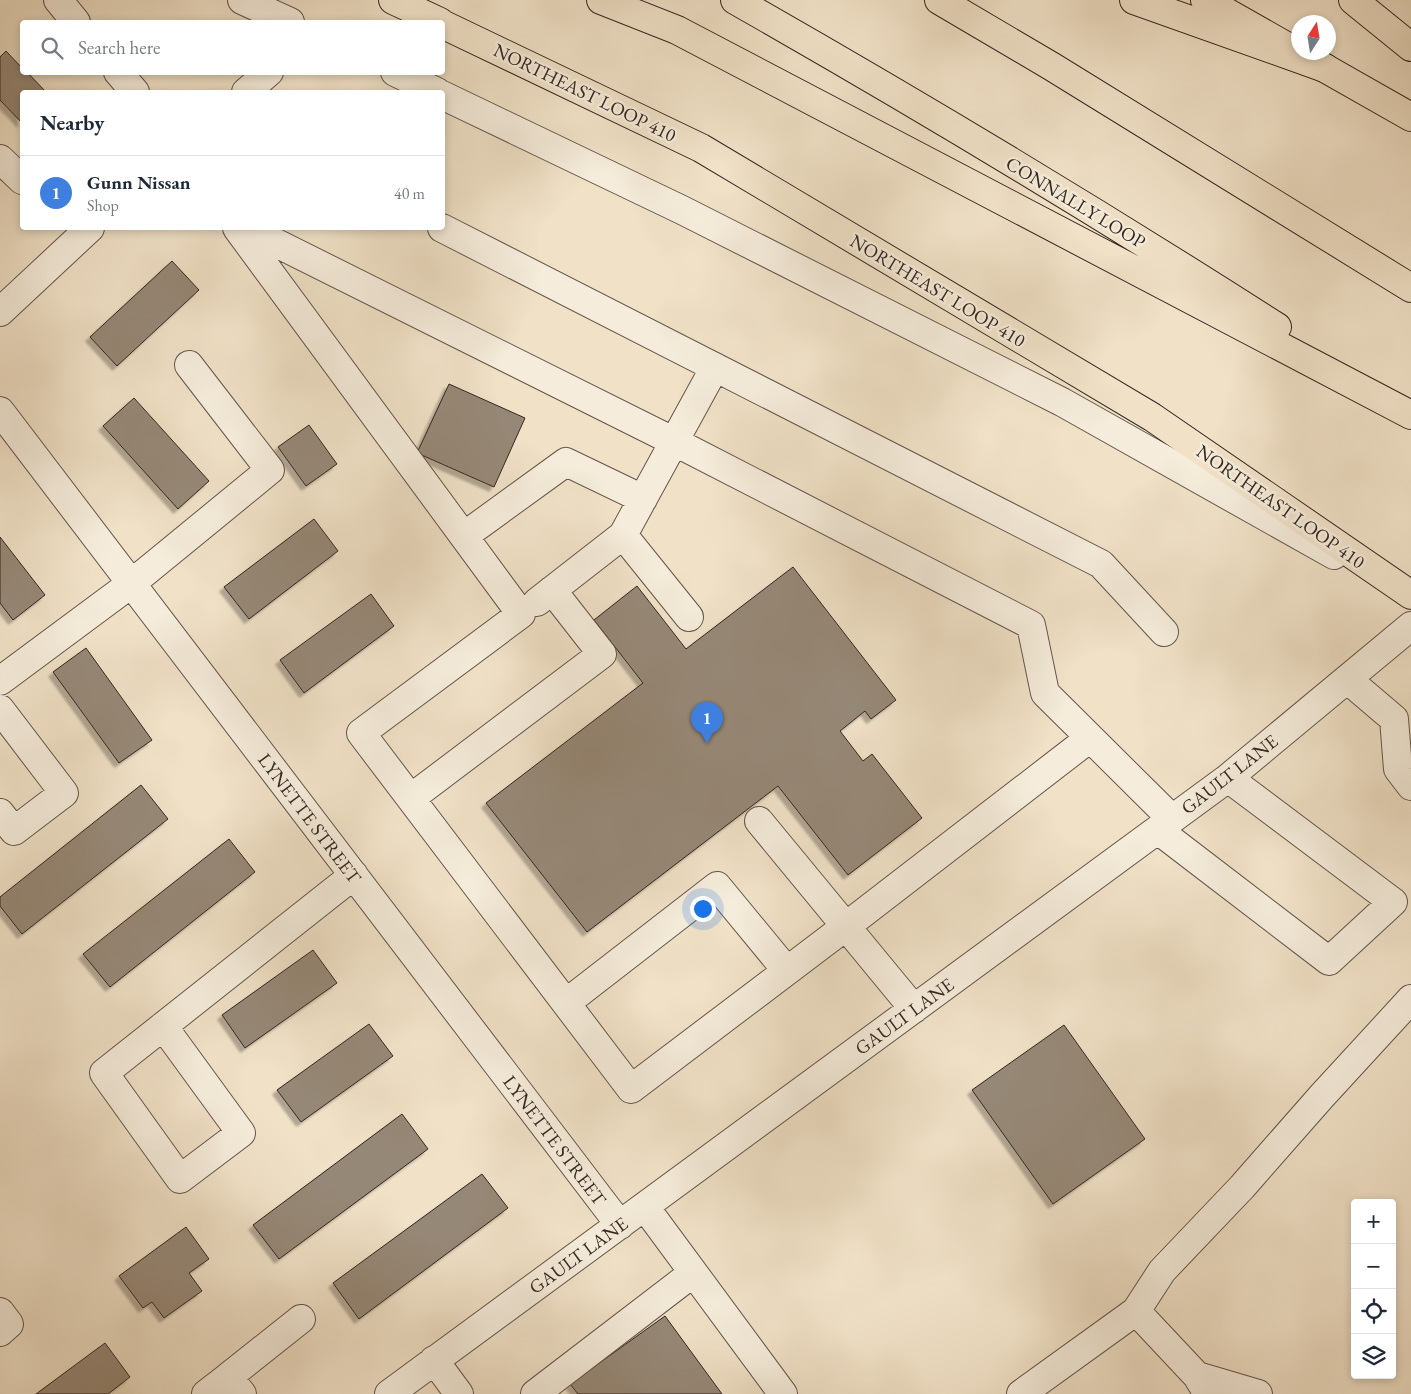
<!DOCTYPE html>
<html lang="en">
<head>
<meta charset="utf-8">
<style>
  :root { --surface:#fff; --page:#f2f2f3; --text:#1f2937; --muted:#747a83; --line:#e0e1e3; --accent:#b45309 }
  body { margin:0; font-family:"EB Garamond",serif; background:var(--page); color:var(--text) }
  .controls { position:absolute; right:15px; bottom:15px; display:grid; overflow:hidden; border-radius:5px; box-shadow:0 2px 8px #0003 }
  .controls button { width:45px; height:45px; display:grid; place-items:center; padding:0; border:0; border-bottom:1px solid var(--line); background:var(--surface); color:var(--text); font:25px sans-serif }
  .compass { position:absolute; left:1291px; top:15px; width:45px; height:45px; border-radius:50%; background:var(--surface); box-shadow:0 2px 8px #0003; rotate:12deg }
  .you { position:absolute; left:702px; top:908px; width:18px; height:18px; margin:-12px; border:4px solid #fff; border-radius:50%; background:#1a73e8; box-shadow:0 0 0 8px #1a73e833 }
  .badge { display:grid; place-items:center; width:32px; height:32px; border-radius:50%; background:var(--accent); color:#fff; font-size:16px; font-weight:700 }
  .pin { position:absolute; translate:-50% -41px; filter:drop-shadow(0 1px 2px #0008) }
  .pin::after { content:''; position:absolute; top:26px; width:18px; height:15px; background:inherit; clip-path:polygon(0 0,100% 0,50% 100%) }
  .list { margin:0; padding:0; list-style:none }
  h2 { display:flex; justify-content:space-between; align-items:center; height:65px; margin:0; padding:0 20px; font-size:21px }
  h2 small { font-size:16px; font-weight:400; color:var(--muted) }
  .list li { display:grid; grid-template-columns:32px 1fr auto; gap:15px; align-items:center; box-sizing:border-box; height:75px; padding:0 20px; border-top:1px solid var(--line) }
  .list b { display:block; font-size:19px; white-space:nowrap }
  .list p { margin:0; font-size:16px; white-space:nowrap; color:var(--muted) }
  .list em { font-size:16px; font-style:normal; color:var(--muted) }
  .icon { flex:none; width:28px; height:28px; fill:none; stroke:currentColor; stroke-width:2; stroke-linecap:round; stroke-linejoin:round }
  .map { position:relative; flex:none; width:1411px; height:1394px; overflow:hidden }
  .search { position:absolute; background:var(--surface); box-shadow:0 2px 8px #0003; left:20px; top:20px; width:425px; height:55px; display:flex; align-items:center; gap:12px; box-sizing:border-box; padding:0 18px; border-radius:5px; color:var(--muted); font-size:19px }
  .panel { position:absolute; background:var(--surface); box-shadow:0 2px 8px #0003; left:20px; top:90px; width:425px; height:140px; border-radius:5px }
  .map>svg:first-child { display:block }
  .building { fill:#968877; stroke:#352721; filter:url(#shadow) }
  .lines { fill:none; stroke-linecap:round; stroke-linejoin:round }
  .minor-casing { stroke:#64564a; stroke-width:30 }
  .major-casing { stroke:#352721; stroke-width:30 }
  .highway-casing { stroke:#352721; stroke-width:30 }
  .minor { stroke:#f5ecdb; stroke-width:28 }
  .major { stroke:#f0e1c7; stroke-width:28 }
  .highway { stroke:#f0e1c7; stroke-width:28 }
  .labels { text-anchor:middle; stroke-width:5; stroke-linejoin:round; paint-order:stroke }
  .street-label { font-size:19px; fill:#352721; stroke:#f5ecdb }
</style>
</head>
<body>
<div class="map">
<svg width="1411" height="1394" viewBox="0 0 1411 1394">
  <defs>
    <filter id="shadow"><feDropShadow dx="-4.5" dy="4.5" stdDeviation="1" flood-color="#0004"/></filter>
  </defs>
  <rect width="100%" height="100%" fill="#f0e1c7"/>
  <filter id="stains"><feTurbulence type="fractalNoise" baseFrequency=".004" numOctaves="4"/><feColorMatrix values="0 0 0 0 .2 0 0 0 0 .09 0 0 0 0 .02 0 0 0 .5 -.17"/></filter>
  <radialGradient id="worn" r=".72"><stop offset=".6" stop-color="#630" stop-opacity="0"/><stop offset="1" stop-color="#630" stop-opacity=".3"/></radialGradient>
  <path class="building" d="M6,51L22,68V72H27L46,92H22V123L0,100V57Z
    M172,261L199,290L117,366L90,337Z
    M449,384L525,418L494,487L417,453Z
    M134,398L209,481L178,509L103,426Z
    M309,425L337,464L306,486L278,447Z
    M314,519L338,551L249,619L224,587Z
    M0,537L45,595L13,620L0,603Z
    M793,567L896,700L871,719L865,711L840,731L863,761L872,754L922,818L848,875L778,786L587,932L486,803L643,683L594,620L637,586L686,649Z
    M371,594L394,626L304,693L280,660Z
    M86,648L152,740L119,763L53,672Z
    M141,785L168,819L22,934L0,906V897Z
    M229,839L255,872L110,987L83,954Z
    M313,950L337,983L245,1048L222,1015Z
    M369,1024L393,1056L301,1122L277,1090Z
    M1064,1025L1145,1139L1053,1204L972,1090Z
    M402,1114L428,1149L279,1259L253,1225Z
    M482,1174L508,1208L359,1319L333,1283Z
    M186,1227L209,1259L189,1273L202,1291L164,1318L152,1302L143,1308L119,1276Z
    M665,1316L722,1394H578L570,1384Z
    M105,1343L130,1377L108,1394H36Z"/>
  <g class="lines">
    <defs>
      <path id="minor" d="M58,0L76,22
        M242,0L290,22
        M118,72L135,92
        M395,72L437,92
        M246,92L269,72
        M442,95L682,210L1062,402L1334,555
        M0,159L22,180
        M237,228L521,614L361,733L631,1089L845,927L1090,738
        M246,228L675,442L1031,625L1045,693L1172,819
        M442,228L1101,564L1164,632
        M0,312L90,228
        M0,411L620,1225
        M623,535L689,617
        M464,536L566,462L643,499
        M537,602L623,535L715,367
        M1347,679L1394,719L1398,769L1411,786
        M0,681L132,583L270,470L189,365
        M0,709L64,793L14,831L0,813
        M411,798L602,654L552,590
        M759,821L914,1009
        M1158,830L1329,961L1393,902L1228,778
        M566,1003L717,886L787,971
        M163,1026L241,1133L180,1179L104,1073L354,875
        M645,1207L783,1394
        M0,1312L9,1324L0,1332
        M434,1360L459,1394
        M1197,1376L1258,1394
        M206,1394L228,1377
        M242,1394L228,1377L301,1319
        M389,1394L1228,778L1411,626
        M535,1394L693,1273
        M1021,1394L1136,1311
        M1208,1394L1197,1376L1136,1311L1162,1271L1242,1187L1321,1097L1411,999"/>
      <path id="major" d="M393,0L440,22
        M1205,0L1411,117
        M442,24L701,148L1152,417L1411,595"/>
      <path id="highway" d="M601,0L677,30L1411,415
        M735,0C918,104 1099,213 1277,327
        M939,0L1051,66L1411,288
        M1134,0L1325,68
        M1353,0L1411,47"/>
    </defs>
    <use href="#minor" class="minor-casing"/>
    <use href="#major" class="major-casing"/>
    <use href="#highway" class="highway-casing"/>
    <use href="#minor" class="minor"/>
    <use href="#major" class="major"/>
    <use href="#highway" class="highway"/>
  </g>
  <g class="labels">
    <g class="street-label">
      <text transform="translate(585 92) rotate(26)" y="7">NORTHEAST LOOP 410</text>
      <text transform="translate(1076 202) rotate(31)" y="7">CONNALLY LOOP</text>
      <text transform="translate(938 290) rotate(31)" y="7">NORTHEAST LOOP 410</text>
      <text transform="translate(1281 506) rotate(35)" y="7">NORTHEAST LOOP 410</text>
      <text transform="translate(1229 774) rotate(-38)" y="7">GAULT LANE</text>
      <text transform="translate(310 818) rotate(53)" y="7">LYNETTE STREET</text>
      <text transform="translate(904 1016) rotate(-36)" y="7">GAULT LANE</text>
      <text transform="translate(555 1140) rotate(53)" y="7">LYNETTE STREET</text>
      <text transform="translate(578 1255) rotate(-36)" y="7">GAULT LANE</text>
    </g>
  </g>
  <rect width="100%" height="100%" filter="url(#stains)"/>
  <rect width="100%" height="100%" fill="url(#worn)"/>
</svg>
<div class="controls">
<button>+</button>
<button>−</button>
<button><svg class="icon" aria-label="locate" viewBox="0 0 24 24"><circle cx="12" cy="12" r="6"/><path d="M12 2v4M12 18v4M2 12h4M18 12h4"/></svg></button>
<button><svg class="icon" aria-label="layers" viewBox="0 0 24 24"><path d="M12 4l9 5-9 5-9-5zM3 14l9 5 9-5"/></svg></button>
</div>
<svg class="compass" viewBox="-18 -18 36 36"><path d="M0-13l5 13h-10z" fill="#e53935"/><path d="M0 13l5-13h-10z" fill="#747a83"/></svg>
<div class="you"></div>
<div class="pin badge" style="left:707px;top:743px;background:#3f7fe0">1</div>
<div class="search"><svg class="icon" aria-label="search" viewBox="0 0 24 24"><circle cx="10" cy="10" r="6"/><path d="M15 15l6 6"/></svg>Search here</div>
<section class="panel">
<h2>Nearby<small></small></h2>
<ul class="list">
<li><span class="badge" style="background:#3f7fe0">1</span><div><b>Gunn Nissan</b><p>Shop</p></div><em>40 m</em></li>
</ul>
</section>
</div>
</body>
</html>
